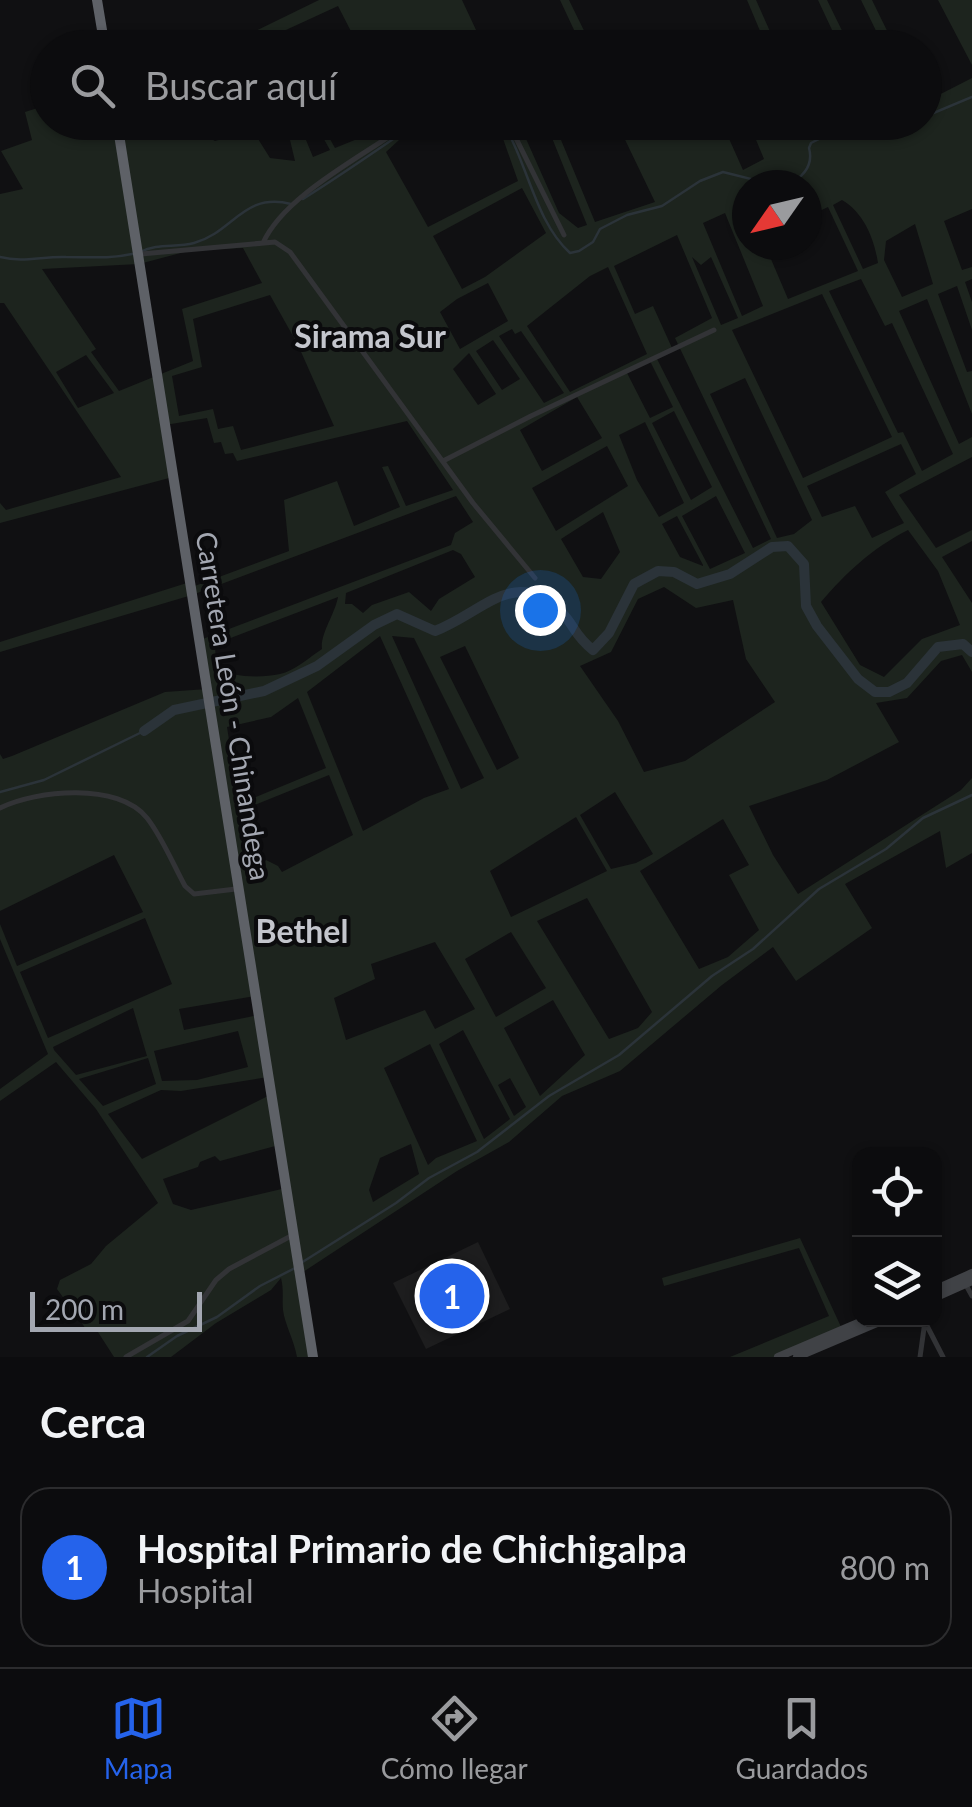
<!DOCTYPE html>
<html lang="es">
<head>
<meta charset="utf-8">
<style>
  :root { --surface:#0c0c0e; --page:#1a1a1c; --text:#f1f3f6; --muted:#9a9b9e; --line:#2c2c2e; --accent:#2563eb }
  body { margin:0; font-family:Lato,sans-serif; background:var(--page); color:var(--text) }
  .controls { position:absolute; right:30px; bottom:30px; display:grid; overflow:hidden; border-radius:20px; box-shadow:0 2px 8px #0004 }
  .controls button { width:90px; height:90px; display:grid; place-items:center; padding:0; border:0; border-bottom:2px solid var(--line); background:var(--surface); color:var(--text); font:50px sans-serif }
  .compass { position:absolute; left:732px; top:170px; width:90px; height:90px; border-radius:50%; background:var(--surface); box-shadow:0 2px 8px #0004; rotate:236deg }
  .scale { position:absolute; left:30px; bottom:25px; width:172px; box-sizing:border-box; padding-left:10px; border:5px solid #a3a7b1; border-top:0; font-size:28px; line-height:35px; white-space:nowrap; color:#a3a7b1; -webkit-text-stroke:8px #0b0b0d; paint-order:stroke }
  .you { position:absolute; left:540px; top:610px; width:35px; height:35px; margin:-25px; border:8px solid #fff; border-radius:50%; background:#1a73e8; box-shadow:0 0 0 15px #1a73e833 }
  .badge { display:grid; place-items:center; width:65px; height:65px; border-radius:50%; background:var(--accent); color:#fff; font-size:32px; font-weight:700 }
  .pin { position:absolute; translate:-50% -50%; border:5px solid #fff; box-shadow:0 2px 10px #0006 }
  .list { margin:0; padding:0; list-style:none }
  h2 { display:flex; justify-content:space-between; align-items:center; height:130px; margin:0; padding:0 40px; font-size:42px }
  h2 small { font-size:32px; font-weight:400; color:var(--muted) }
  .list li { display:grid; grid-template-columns:65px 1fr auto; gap:30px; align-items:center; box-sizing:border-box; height:160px; margin:0 20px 20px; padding:0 20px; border:2px solid var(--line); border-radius:30px }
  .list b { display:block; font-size:38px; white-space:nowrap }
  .list p { margin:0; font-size:32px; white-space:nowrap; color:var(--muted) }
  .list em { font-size:32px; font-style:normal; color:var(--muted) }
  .icon { flex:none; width:55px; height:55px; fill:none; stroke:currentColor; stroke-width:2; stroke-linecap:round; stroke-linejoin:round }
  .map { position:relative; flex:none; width:972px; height:1357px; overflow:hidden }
  .search { position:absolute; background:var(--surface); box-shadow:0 2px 8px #0004; left:30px; right:30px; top:30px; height:110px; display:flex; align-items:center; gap:25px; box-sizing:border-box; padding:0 35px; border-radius:55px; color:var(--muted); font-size:38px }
  .sheet { height:310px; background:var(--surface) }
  nav { display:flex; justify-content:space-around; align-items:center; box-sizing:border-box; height:140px; border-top:2px solid var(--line); background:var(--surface); font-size:28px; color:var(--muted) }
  nav a { display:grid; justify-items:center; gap:5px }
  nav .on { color:var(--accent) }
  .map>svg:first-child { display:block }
  .built { fill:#1d1d1e }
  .green { fill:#1d241e; fill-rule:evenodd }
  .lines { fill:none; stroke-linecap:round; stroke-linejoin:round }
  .stream { stroke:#2b3339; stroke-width:2.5 }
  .river { stroke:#2b3339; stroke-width:10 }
  .street { stroke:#323336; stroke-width:5 }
  .secondary { stroke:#404246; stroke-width:8 }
  .highway { stroke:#5e6167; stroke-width:10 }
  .labels { text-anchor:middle; stroke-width:8; stroke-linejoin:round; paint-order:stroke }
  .street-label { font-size:28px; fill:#a3a7b1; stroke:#0b0b0d }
  .quarter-label { font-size:32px; font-weight:bold; fill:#c4c6cd; stroke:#0b0b0d }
</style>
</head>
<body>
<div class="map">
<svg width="972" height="1357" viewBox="0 0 972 1357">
  <rect width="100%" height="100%" fill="#101012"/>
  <path class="built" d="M478,1242L510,1309L426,1349L393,1283Z"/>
  <path class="green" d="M319,0H462L484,47H359L338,6L275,35L281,47H276L271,39L252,47H223Z
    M560,0H569L592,47H582Z
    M747,0H756L777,47H751L763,38Z
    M818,0H827L850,47H840Z
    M861,0H872L895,47H869L881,41Z
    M938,0H972V65Z
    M972,78V209L944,221L962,270L972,267V279L965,282L972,302V330L957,286L938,294L967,372L972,371V414L927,299L899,311L959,444L972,437V457L899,495L936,548L972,530V541L942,557L972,603V672L962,655L941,661L907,698L876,703L899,742L827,780L749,806L773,855L798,894L961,790L972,778V853L946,868L940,831L845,884L872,928L796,981L773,947L722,985L620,1071L562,1096L509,1142L457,1171L300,1274L313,1357H297C294,1340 285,1325 283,1310C282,1299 284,1290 281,1278L271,1290L216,1323L171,1357H114L96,1329H86L57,1289L60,1280L91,1264L106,1246L158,1203L96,1109L56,1062L0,1101V1089L48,1054L0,939V924L17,966L143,912L114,855L0,911V754L3,759L12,756L165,692L207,689L200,640L451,545L455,533L473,522L456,496L192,595L0,652V642L190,582L192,587L289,551L284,500L337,481L354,526L400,507L382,467L388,466L406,506L453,490L407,421L237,461L233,453L225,454L221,442L214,443L207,418L165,425L173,477L0,523V503L6,510L121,477L4,303H0V194L23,189L1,151L32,140L25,112L47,105L48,122L184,123L215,141L245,133L241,123H248L270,158L295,161L286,123H299L313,157L330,150L315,123H321L335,148L367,135L368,123H380V130L392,123H424L412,128L386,152L428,227L518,181L501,133L493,123H519L559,213L578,228L587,225L546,123H554L595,222L655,202L617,123H722L743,170L764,159L749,123L924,122L925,102ZM747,185H807V217L828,207L858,271L788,299L765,245H747ZM522,188L546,233L485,277L462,289L433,236ZM842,200C864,213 874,238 878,263L863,269L833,205ZM725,213L763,306L742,316L703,223ZM915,224L933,284L902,297L884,260L886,241ZM677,235L712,318L675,338L771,539L753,548L656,357L672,348L653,306L635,314L614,266ZM243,248L262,283L182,309L193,361L119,391L91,352L96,349L42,269L139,264L192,250ZM692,257L701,265L711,257L738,318L721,325ZM608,267L647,354L570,392L527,326L590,276ZM861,279L885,326L892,323L953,454L922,471L903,432L898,433L829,291ZM488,283L508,321L460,349L440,312L457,299ZM822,294L892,437L803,478L732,330ZM270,295L298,345L334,426L241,450L233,426L218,429L213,409L179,416L172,376L202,367L193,319ZM512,329L515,334L521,331L564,393L544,403L499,336ZM493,340L520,379L502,390L476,351ZM469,353L496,394L478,405L453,369ZM86,355L114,393L78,408L56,372ZM650,361L673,407L650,418L627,373ZM745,378L812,520L794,534L777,538L710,394ZM577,397L602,438L542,471L520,430ZM674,411L712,487L691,500L652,423ZM645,422L684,503L659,517L637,480L619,435ZM901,444L916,474L885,492L904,523L872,538L855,506L822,517L807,486ZM607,446L628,486L556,531L532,488ZM716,496L745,553L710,569L682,516ZM603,512L620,552L601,579L583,577L561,539ZM677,516L703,565V566L680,557L662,524ZM908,530L938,571L960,625L922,639L884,677L860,665L821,602C847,572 871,549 908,530ZM453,550L461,554L475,577L439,599L431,611L409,592L372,605L363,613L352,604H345L346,593ZM664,587L696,608L733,600L746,659L775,702L685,761L644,772L618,721L580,666L611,652L638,599ZM338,597C335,614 320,634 322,649C310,657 294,671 280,674C262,678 231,678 216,667L215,644ZM380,636L449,789L424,798L363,831L307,692ZM392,636L414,638L484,778L461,789ZM465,646L519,758L497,770L440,657ZM298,698L326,768L239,804L227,727L271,717ZM329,775L353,835L282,872L278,866L266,860L250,867L240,811ZM615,792L653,854L636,863L611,869L580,815ZM576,817L607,871L511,917L490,871ZM723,819L749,865L729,875L759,930L728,957L699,969L640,871ZM587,898L652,1012L638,1028L609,1039L537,921ZM145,918L172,984L48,1038L20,972ZM511,932L546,988L496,1017L465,959ZM435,942L475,1009L435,1029L425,1010L346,1040L334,998L375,979L371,964ZM255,996L259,1015L184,1030L179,1009ZM553,1000L585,1055L540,1096L504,1028ZM133,1008L147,1056L76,1075L54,1050L53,1047ZM463,1030L510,1119L484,1139L439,1044ZM238,1031L248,1067L197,1080L162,1081L154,1051ZM430,1044L477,1141L436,1158L428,1165L384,1068ZM148,1058L156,1084L103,1106L79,1079ZM268,1077L272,1094L142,1159L108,1114L161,1090L181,1091ZM510,1078L526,1107L514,1116L498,1085ZM411,1144L419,1174L373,1202L369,1190L380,1158ZM279,1145L286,1188L191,1210L173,1204L163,1179L198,1167L200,1162L215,1156L220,1161Z
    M800,1238L842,1329L778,1357H730L829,1316L799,1248L664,1286L662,1278Z"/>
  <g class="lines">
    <path class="stream" d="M924,117L972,97
      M502,122C528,162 534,220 570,253L579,251L593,242L600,229L627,215L662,206L700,181L723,172L775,185
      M788,185C803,177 814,166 809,148L811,143L827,135H859L913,122
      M303,199C343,174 380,148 418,122
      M140,252C158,243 175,248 194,243C234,232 243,192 291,204
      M0,257C23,263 43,256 66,257C89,257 110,259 132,254
      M0,792L44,780L144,731
      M301,1263L396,1203L429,1178L477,1152L549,1096L619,1055L712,976L753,949L819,889L886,849L923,818L972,795
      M147,1357L177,1336L217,1317L260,1286L295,1268"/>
    <path class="river" d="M144,731L174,710L264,691L317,666L374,625L397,614L435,631C484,612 515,565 562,613C575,626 574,635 593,650L609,633L634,584L658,571L674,572L697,584L730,574L772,547L788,546L804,564L806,606L817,626L858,679L875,692H889L907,683L938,647L963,644L972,652"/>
    <path class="street" d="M508,122L564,235
      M263,243C285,194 366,155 410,122
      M141,254L275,242L290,252L473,503L535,578
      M443,461L531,416L714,330
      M0,808C37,790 118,782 147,818C162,837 173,864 185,886L194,894L236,889
      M966,1285L972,1296
      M924,1320L943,1357
      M126,1357L188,1321L216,1280L229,1269L291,1236
      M920,1357L925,1321"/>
    <path class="secondary" d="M934,1290L972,1273
      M934,1298L972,1281
      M778,1357L865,1320
      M797,1357L884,1320"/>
    <path class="highway" d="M97,0L105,48
      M117,122L313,1357"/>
  </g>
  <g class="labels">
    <g class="street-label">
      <text transform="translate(233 706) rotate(81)" y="10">Carretera León - Chinandega</text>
    </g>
    <g class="quarter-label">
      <text x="370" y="348">Sirama Sur</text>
      <text x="302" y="943">Bethel</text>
    </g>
  </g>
</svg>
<div class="controls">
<button><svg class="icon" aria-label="locate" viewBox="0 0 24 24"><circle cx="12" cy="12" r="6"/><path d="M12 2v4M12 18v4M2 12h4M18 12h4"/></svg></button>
<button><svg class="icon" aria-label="layers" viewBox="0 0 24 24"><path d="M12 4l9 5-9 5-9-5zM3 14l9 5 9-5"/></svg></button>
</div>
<svg class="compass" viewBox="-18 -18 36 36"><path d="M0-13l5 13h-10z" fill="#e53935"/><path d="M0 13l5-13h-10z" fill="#9a9b9e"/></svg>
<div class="scale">200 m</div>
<div class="you"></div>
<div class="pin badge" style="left:452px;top:1296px">1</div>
<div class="search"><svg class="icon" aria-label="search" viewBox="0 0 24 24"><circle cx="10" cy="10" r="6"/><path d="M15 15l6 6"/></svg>Buscar aquí</div>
</div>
<section class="sheet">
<h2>Cerca<small></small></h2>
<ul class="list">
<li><span class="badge">1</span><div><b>Hospital Primario de Chichigalpa</b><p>Hospital</p></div><em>800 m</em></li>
</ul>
</section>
<nav>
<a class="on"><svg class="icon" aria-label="map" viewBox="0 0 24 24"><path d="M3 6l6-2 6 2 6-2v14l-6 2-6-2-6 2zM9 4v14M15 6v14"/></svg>Mapa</a>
<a><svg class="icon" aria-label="directions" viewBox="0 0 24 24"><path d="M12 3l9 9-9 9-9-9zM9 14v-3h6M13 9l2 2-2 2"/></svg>Cómo llegar</a>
<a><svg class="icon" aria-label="saved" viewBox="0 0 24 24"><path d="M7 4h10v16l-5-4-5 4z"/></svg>Guardados</a>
</nav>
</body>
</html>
